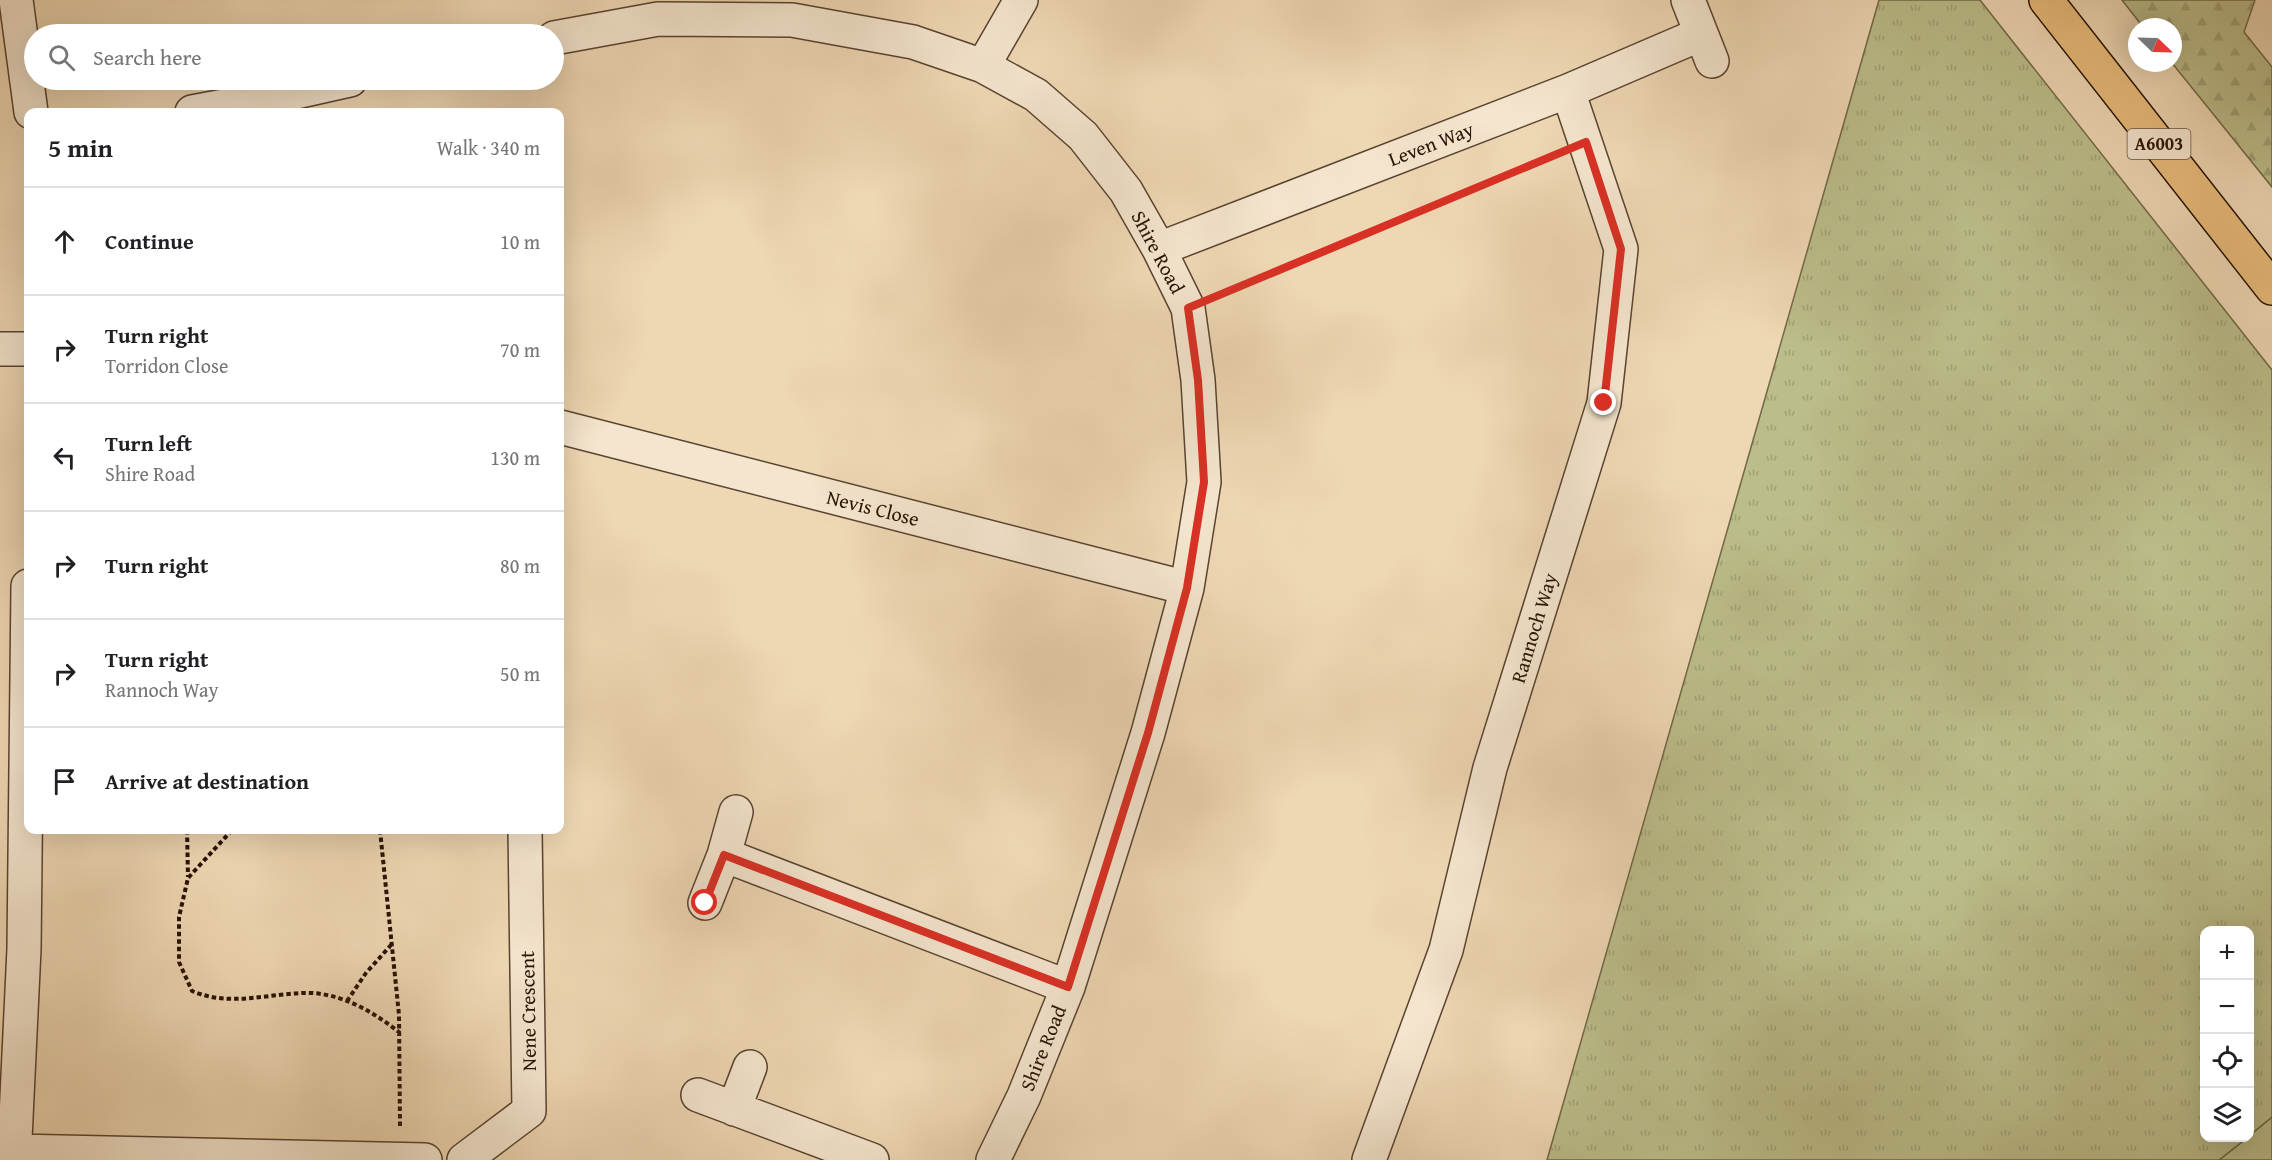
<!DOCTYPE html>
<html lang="en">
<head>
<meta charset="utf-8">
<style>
  :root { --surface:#fff; --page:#f2f2f2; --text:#202124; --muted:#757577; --line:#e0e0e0 }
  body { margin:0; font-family:"Gentium Book Plus",serif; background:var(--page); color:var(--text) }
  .controls { position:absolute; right:18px; bottom:18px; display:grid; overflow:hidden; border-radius:12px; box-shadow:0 6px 24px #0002 }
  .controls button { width:54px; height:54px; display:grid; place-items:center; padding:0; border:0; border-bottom:2px solid var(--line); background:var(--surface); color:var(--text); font:30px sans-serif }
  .compass { position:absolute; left:2128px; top:18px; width:54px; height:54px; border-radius:50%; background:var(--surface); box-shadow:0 6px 24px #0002; rotate:113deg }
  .stop { position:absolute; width:18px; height:18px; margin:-14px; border:4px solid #d93025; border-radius:50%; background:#fff }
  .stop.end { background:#d93025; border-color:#fff; box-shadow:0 2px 6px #0008 }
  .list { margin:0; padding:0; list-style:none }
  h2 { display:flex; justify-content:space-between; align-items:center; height:78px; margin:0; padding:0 24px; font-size:26px }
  h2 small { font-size:20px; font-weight:400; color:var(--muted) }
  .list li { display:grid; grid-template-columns:39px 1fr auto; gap:18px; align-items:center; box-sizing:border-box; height:108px; padding:0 24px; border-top:2px solid var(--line) }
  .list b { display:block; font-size:22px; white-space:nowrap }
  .list p { margin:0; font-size:20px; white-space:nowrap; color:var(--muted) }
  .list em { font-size:20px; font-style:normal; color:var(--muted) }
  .icon { flex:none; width:33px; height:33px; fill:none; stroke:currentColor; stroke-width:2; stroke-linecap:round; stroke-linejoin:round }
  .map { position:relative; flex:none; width:2272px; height:1160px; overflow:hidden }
  .search { position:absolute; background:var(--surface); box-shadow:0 6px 24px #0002; left:24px; top:24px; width:540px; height:66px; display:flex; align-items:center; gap:15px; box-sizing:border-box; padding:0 21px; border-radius:33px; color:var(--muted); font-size:22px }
  .panel { position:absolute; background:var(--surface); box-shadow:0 6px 24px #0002; left:24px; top:108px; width:540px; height:726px; border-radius:12px }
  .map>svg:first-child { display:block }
  .green { fill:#bbbd8a; stroke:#716848; stroke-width:1.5 }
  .forest { fill:url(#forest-firs); stroke:#716848; stroke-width:1.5 }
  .park { fill:url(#park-tufts); stroke:#716848; stroke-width:1.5 }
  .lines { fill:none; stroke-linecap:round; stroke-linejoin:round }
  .minor-casing { stroke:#594330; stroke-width:36 }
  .highway-casing { stroke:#271205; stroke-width:36 }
  .path { stroke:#271205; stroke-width:4; stroke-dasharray:4.5 3; stroke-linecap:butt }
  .minor { stroke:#f4e5ce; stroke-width:33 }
  .highway { stroke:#e7bc7a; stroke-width:33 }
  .route { stroke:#d93025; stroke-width:8 }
  .labels { text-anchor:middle; stroke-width:4.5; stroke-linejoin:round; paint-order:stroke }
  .shield { fill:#f4e5ce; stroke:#645141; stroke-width:1.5 }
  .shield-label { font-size:18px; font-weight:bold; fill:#271205 }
  .street-label { font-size:20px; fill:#271205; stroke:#f4e5ce }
</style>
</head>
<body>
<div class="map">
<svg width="2272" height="1160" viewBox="0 0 2272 1160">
  <defs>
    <pattern id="forest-firs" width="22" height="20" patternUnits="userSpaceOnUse" patternTransform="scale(1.5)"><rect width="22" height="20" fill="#bbbd8a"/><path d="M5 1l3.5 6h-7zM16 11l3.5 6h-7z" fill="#a1a176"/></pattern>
    <pattern id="park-tufts" width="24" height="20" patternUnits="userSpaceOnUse" patternTransform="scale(1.5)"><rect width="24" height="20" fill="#bbbd8a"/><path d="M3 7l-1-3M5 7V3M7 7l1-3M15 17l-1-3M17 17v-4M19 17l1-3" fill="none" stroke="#a1a176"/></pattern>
  </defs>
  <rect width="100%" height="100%" fill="#eed7b3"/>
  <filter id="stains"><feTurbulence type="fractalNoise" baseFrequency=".00333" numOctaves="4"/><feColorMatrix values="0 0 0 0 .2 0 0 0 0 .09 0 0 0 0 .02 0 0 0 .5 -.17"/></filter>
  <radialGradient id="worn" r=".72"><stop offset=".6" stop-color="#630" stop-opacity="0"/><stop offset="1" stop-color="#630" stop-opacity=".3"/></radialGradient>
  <path class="green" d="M2272,1117V1160H2219L2247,1138H2250V1135Z"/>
  <path class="forest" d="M2122,0H2255L2244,32L2272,67V187L2172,63L2173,27H2143Z"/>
  <path class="park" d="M1879,0H1980L2272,370V1117L2250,1135V930H2204V1138H2247L2219,1160H1547Z"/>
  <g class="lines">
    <defs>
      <path id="minor" d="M16,0L31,112
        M1688,0L1712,61
        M554,38L658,19L792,20L913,42L983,66L1036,95L1083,136L1126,191L1159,249L1188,308L1198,380L1204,482L1187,588L1148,733L1068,987L1024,1096L993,1160
        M983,66L1021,0
        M192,112L283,95L350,80
        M1159,249L1568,91L1701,34
        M0,349H28
        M560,427L1187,588
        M724,855L1068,987
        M705,903L724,855L736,812
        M698,1095L872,1160
        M734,1109L750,1067
        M15,1151L425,1160
        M14,1160L24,949L28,586
        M464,1160L529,1111L525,830
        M1369,1160L1446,950L1490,768L1604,403L1621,249L1568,91"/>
      <path id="highway" d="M2046,0L2272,288"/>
    </defs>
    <use href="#minor" class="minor-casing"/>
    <use href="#highway" class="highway-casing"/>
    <path class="path" d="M1218,295L1554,155
      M187,830L188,877
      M232,830L188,878L179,917V962L192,991C232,1008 271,992 312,993C345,995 375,1013 400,1033
      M380,830L399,1015L400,1126
      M347,1001L366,973L391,945"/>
    <use href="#minor" class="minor"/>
    <use href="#highway" class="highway"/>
  </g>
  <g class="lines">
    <path class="route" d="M705,903L724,855L1068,987L1148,733L1187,588L1204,482L1198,380L1188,308L1586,142L1621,249L1604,403"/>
  </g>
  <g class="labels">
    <rect class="shield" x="2127.5" y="129" width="63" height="30" rx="4.5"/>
    <g class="shield-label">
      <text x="2159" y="150">A6003</text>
    </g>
    <g class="street-label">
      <text transform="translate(1431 144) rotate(-21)" y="7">Leven Way</text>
      <text transform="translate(1158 252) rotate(62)" y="7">Shire Road</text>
      <text transform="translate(873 508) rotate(14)" y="7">Nevis Close</text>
      <text transform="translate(1534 628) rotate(-73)" y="7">Rannoch Way</text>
      <text transform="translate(528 1011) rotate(-91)" y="7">Nene Crescent</text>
      <text transform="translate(1043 1048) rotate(-68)" y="7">Shire Road</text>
    </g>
  </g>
  <rect width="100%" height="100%" filter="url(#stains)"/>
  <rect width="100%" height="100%" fill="url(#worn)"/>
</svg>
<div class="controls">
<button>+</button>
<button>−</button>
<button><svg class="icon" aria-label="locate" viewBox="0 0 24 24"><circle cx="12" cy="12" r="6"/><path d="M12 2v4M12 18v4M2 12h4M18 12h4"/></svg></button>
<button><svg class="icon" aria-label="layers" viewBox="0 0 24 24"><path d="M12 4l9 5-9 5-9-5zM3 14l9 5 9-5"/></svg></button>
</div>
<svg class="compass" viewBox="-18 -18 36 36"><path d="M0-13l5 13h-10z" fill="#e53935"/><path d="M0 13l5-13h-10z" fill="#757577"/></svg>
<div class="stop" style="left:705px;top:903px"></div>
<div class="stop end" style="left:1604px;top:403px"></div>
<div class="search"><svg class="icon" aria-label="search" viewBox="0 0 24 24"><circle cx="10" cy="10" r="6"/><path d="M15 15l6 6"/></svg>Search here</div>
<section class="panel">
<h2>5 min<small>Walk · 340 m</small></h2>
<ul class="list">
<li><svg class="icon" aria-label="ahead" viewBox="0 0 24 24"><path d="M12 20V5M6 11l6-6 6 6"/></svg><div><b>Continue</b></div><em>10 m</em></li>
<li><svg class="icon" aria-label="right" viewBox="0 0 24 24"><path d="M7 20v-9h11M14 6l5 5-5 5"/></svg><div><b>Turn right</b><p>Torridon Close</p></div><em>70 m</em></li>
<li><svg class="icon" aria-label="left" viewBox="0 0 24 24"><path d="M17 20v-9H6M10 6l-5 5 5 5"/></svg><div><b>Turn left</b><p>Shire Road</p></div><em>130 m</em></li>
<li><svg class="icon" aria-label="right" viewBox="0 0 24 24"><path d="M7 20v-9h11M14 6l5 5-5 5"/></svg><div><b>Turn right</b></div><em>80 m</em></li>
<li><svg class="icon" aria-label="right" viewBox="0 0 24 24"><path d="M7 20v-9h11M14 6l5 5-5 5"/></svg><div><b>Turn right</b><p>Rannoch Way</p></div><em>50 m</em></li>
<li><svg class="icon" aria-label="arrive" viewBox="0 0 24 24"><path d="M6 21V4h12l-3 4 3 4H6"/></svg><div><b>Arrive at destination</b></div></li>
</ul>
</section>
</div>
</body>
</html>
